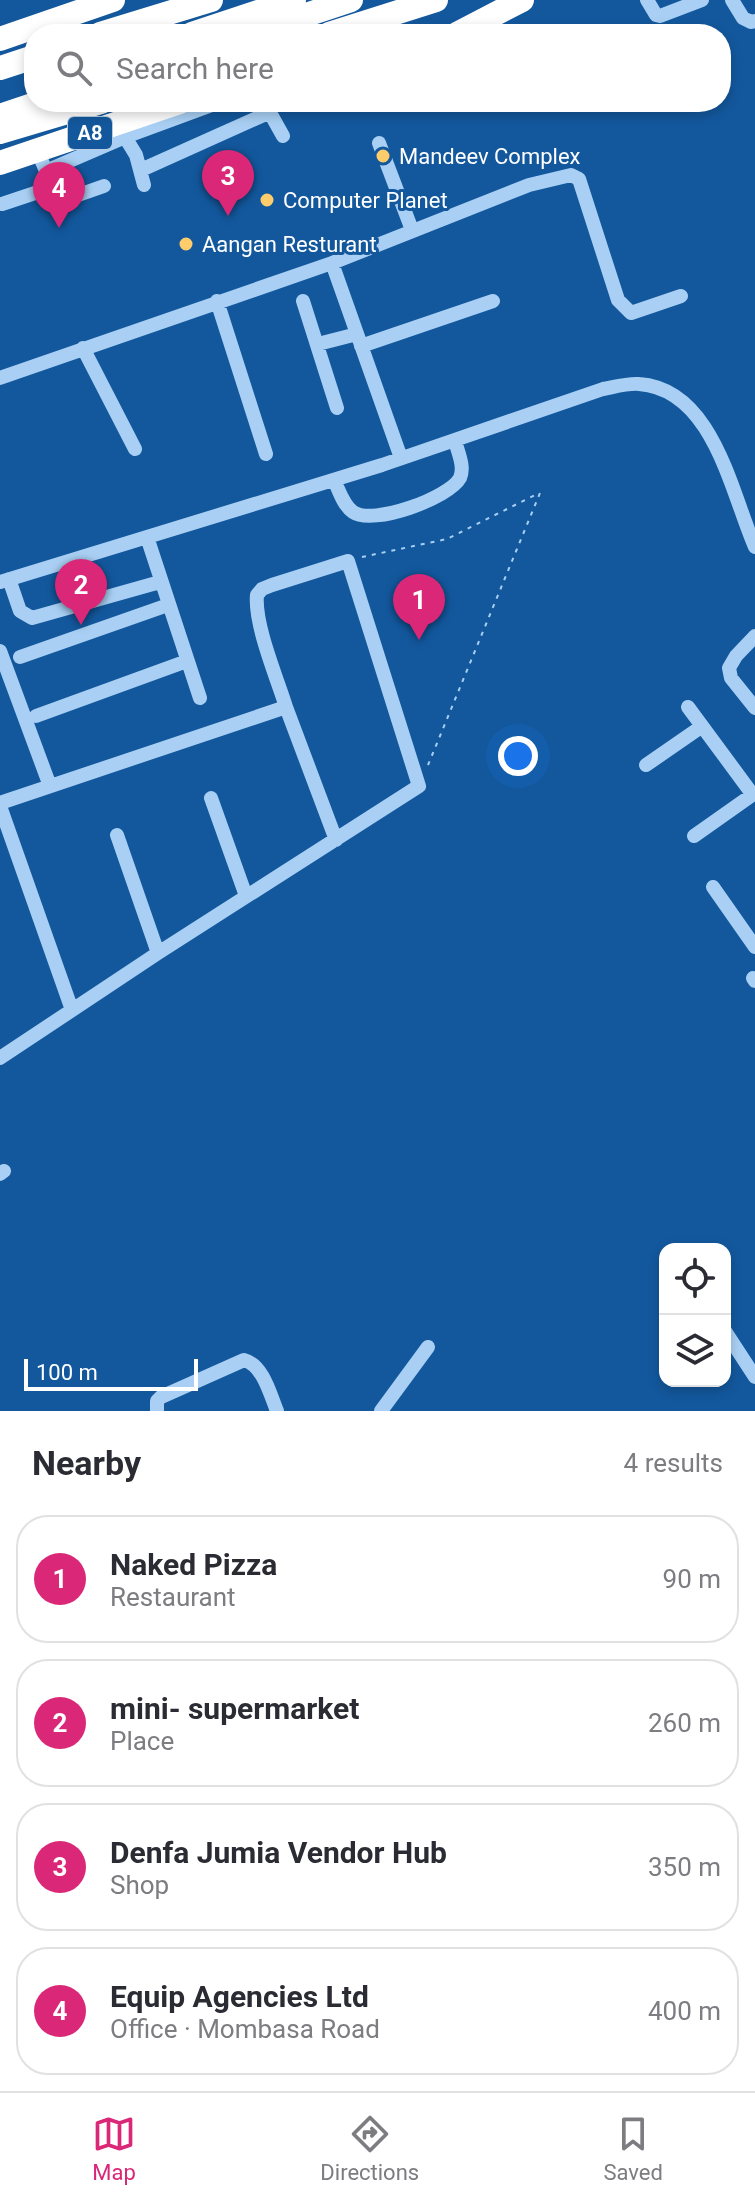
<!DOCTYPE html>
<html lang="en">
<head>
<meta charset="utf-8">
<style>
  :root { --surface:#fff; --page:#f2f2f3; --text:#2b2b33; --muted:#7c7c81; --line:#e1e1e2; --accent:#db2777 }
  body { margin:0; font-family:Roboto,sans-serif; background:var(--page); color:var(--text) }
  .controls { position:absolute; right:24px; bottom:24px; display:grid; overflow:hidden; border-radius:16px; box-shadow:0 4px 12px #0003 }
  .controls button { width:72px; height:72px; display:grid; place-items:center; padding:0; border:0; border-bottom:2px solid var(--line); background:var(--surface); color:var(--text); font:40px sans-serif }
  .scale { position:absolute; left:24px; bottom:20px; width:174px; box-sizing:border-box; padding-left:8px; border:4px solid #fff; border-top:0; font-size:22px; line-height:28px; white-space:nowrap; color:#fff; -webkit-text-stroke:6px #13589d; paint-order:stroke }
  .you { position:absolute; left:518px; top:756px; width:28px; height:28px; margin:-20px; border:6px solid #fff; border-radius:50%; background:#1a73e8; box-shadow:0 0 0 12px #1a73e833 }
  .badge { display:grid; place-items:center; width:52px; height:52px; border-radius:50%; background:var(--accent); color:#fff; font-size:26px; font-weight:700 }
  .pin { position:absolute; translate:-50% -66px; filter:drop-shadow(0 2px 4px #0008) }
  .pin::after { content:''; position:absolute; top:42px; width:28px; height:24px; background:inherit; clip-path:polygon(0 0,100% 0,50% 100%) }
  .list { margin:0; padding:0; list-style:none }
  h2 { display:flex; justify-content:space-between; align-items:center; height:104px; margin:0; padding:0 32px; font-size:34px }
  h2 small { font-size:26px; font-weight:400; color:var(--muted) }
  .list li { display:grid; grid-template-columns:52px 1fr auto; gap:24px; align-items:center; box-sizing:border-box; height:128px; margin:0 16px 16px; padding:0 16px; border:2px solid var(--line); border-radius:32px }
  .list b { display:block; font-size:30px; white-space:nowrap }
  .list p { margin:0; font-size:26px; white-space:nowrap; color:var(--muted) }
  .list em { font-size:26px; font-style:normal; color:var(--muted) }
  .icon { flex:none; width:44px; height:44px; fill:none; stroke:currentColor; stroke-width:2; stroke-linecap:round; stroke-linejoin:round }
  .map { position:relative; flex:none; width:755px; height:1411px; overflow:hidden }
  .search { position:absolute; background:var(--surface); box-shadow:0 4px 12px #0003; left:24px; right:24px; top:24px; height:88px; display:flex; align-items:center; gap:20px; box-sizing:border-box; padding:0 28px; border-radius:32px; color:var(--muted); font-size:30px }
  .sheet { height:680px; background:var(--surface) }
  nav { display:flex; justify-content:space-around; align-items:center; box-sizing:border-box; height:112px; border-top:2px solid var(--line); background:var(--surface); font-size:22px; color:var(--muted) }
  nav a { display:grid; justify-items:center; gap:4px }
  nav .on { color:var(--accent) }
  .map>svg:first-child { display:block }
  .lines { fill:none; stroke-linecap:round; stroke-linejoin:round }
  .path { stroke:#a9d0f4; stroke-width:2; stroke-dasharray:4 6; stroke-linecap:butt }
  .minor { stroke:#a9d0f4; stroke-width:14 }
  .highway { stroke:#fff; stroke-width:24 }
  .poi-dot { fill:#ffcc6c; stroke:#13589d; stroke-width:3 }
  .labels { text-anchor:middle; stroke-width:6; stroke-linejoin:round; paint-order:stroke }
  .shield { fill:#13589d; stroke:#b8cde2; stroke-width:2 }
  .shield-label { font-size:20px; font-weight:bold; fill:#fff }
  .poi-label { font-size:22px; fill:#fff; stroke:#13589d; text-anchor:start }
</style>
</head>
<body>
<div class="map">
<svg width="755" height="1411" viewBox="0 0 755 1411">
  <rect width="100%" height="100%" fill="#13589d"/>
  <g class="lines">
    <path class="path" d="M362,557L447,539L539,493
      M428,765L540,493"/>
    <path class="minor" d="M647,0L656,15L660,16L702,0
      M732,0L743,18L751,22L755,21
      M264,102L283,136
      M379,143L412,230
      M38,152L46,171L125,137L123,129
      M141,170L268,113
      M46,171L55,193L64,200L104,186
      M144,185L136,155L125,137L220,102
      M2,204L53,187
      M332,263L401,458
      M217,301L266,454
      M303,301L337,408
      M318,344L357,334
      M361,346L493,301
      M83,348L135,449
      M0,378L332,263L529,185L571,175L579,179L618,300L631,313L681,296
      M334,480C339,490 343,505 353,512C373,526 449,498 460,478C465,467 458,452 455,441
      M147,537L200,698
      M9,579L20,611L32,618L160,582
      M0,582L382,465L603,389C614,387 628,383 639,384C713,389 731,492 755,547
      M755,636L736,656L729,668L731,678L755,708
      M0,651L50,786
      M20,657L168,605
      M688,707L753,795
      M36,716L187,661
      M646,765L701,727
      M211,798L246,896
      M0,803L286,707L336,840
      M0,806L72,1010
      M117,835L158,953
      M694,836L755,793
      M713,887L755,947
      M753,978L755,981
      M0,1058L158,953L419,786L348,561L272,585L262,589L257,595C254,624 277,678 286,707
      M0,1174L4,1171
      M725,1331L755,1377
      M157,1411V1401L161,1397L244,1360C263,1365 270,1394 277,1411
      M381,1411L428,1347"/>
    <path class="highway" d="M100,34L211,0
      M192,34L294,0
      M249,34L351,0
      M329,34L436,0
      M457,34L522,0
      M0,39L113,0
      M0,68L34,57
      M0,116L41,102
      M0,132L101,102
      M0,163L180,102"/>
  </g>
  <g class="poi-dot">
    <circle cx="383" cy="156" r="8"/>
    <circle cx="267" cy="200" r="8"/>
    <circle cx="186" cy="244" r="8"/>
  </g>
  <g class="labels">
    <rect class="shield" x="68" y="117" width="44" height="32" rx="6"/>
    <g class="shield-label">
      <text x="90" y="140">A8</text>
    </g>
    <g class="poi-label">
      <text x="399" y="164">Mandeev Complex</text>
      <text x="283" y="208">Computer Planet</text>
      <text x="202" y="252">Aangan Resturant</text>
    </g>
  </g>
</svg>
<div class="controls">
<button><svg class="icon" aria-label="locate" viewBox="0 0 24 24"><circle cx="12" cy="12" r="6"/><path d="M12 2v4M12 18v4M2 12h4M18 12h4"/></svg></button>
<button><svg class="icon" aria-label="layers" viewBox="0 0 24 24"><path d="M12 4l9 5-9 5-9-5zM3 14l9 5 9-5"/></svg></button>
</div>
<div class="scale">100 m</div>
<div class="you"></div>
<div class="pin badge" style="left:419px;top:640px">1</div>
<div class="pin badge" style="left:81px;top:625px">2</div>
<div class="pin badge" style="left:228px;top:216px">3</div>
<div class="pin badge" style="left:59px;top:228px">4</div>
<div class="search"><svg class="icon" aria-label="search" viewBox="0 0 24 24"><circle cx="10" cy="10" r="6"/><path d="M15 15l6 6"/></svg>Search here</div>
</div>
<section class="sheet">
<h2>Nearby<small>4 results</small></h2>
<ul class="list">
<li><span class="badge">1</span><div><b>Naked Pizza</b><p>Restaurant</p></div><em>90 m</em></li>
<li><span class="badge">2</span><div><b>mini- supermarket</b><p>Place</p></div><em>260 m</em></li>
<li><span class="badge">3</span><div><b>Denfa Jumia Vendor Hub</b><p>Shop</p></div><em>350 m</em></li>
<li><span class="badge">4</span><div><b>Equip Agencies Ltd</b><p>Office · Mombasa Road</p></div><em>400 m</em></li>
</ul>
</section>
<nav>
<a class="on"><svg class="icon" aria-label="map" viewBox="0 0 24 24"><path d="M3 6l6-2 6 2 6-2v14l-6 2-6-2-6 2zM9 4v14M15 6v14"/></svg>Map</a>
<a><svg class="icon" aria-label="directions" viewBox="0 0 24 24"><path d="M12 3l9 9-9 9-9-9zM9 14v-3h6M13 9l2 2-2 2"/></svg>Directions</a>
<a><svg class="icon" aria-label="saved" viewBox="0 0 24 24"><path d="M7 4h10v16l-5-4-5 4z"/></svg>Saved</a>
</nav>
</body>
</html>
